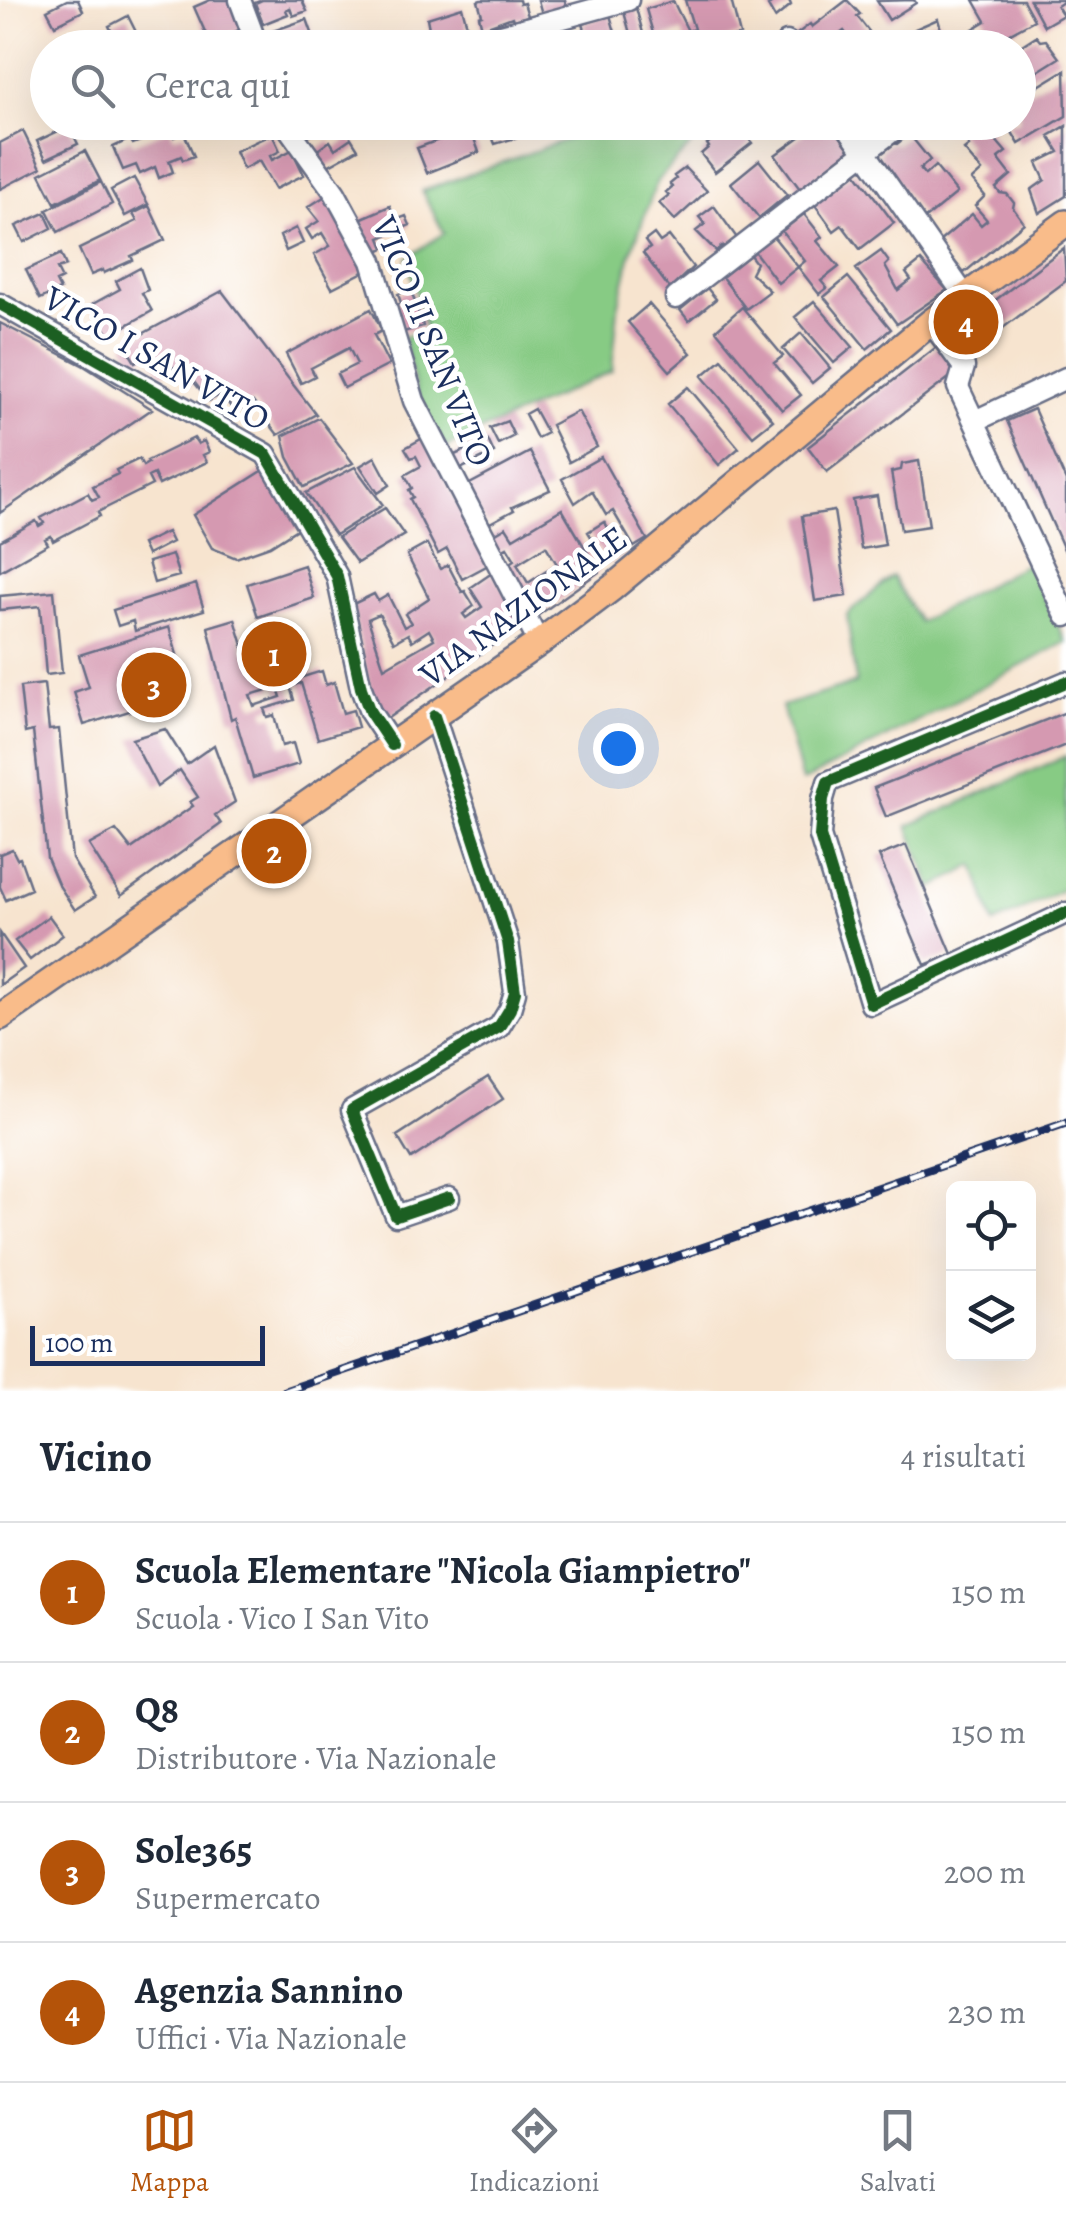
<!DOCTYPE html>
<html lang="it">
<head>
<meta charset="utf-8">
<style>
  :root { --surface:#fff; --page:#f6f6f7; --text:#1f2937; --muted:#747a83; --line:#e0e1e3; --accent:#b45309 }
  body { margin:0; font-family:Alegreya,serif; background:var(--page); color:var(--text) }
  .controls { position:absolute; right:30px; bottom:30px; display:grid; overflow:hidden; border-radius:15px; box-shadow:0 10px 40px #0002 }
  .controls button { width:90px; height:90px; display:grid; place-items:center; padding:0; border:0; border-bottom:2px solid var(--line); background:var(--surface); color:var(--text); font:50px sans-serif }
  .scale { position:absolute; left:30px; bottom:25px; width:235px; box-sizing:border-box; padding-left:10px; border:5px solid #1b2f5e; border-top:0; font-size:28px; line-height:35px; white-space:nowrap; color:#1b2f5e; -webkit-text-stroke:8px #fff; paint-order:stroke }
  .you { position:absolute; left:618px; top:748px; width:35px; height:35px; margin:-25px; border:8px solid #fff; border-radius:50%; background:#1a73e8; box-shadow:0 0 0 15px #1a73e833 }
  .badge { display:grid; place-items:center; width:65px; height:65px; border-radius:50%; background:var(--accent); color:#fff; font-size:32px; font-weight:700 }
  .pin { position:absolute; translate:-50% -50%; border:5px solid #fff; box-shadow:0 2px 10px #0006 }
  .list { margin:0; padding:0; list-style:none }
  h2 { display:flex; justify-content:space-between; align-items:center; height:130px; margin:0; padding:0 40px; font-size:42px }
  h2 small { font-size:32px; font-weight:400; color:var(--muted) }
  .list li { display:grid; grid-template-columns:65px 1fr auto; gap:30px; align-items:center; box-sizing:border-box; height:140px; padding:0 40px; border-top:2px solid var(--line) }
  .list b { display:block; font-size:38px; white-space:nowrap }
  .list p { margin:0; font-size:32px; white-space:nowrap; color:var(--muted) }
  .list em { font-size:32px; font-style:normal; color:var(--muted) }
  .icon { flex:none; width:55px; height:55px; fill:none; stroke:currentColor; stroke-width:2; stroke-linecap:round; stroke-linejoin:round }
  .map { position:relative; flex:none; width:1066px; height:1391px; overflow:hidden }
  .search { position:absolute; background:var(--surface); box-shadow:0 10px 40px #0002; left:30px; right:30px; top:30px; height:110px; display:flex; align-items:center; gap:25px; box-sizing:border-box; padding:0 35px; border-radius:55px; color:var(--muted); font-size:38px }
  .sheet { height:690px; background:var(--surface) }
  nav { display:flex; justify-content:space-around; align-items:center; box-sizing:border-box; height:140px; border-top:2px solid var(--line); background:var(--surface); font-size:28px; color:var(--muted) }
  nav a { display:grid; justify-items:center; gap:5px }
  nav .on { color:var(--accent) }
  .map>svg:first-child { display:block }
  .green { fill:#87cb84; stroke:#517d71; stroke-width:2.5 }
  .building { fill:#d599b1; fill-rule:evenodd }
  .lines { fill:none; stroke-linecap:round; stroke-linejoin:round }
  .minor-casing { stroke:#686e86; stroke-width:25 }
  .major-casing { stroke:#686e86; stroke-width:30 }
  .minor { stroke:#fff; stroke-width:20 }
  .major { stroke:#f9bc8a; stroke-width:25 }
  .rail-casing { stroke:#1b2f5e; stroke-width:9 }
  .rail { stroke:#fff; stroke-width:5; stroke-dasharray:15; stroke-linecap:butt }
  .cycleway-casing { stroke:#fff; stroke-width:19 }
  .cycleway { stroke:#1b5e20; stroke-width:12 }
  .labels { text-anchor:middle; stroke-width:9; stroke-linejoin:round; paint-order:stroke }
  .street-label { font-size:35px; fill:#1b2f5e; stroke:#fff }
</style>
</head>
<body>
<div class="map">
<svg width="1066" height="1391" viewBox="0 0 1066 1391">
  <rect width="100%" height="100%" fill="#fff"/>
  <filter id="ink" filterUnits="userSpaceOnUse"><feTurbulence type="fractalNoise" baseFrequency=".01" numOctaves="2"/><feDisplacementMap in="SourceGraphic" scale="20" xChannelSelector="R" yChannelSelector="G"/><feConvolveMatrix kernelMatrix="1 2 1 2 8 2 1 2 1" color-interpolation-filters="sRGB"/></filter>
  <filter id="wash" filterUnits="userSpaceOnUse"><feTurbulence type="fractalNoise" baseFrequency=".0048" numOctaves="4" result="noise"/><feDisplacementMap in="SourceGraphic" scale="40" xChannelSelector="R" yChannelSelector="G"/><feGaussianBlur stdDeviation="2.25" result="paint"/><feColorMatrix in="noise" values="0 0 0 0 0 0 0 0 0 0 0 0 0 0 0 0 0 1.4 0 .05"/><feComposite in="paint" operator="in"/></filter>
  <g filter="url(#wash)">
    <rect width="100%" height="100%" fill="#f7e4cf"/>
    <path class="green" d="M613,123H712L657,181L631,253L618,308L612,371L442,449L418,398L403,337L426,331L407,258L444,233L422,191Z
      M1028,563L1066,642L802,782L782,706L856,683L847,615L892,576L919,622Z
      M1066,756V888L994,924L975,865L932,888L908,826Z"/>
    <g id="blocks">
      <path class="building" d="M67,0H78L83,11L55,25L47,10Z
        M210,0H236L248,26L210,43L194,7Z
        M262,0H302L307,11L293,16L290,8L286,10L288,14L263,24L255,3Z
        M481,0H519L520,4L524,3L528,16L513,20L512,17L482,28L479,16L482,15L478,1Z
        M538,0H565L566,6L542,14Z
        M685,0H731L740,35L696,48H687L682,32L655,40L646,9L673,1L688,31L694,29Z
        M769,0H789L791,5L775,18L768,6L771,4Z
        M847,0L860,14L857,16L871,34L854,48L846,41L850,39L844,31L829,42L834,48H801L793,37L810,24L812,27Z
        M914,0L916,3L889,20L877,1Z
        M974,0H1023L1034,20L983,48L973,29L986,21Z
        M1030,0H1066L1057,6L1063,15L1044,26Z
        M462,7L469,33L432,44L427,18Z
        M636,8L646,44L634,48L624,12Z
        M610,15L617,39L621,38L624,48L614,45L591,48L583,24Z
        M128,16L144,48H128L126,43L119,47L109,26Z
        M307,19L316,44L308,48H264L271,44L267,33Z
        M938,19L943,36L956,31L961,48H896L918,40L915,29Z
        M567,29L573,48H520L519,43Z
        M1036,36L1040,41L1046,40L1059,58L1019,83V47Z
        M1065,70L1066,116L1019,144L1006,122H1019V98Z
        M292,122H343L302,138Z
        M453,122H468L479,152L427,173L417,148L452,135L448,125Z
        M486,122H542L545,129L495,144Z
        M728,122H736L752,143L715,172L701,154L709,147L707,144L719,134L717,131Z
        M795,122H830L851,151L800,189L775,155L804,134Z
        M955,122H991L994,127L988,131L1006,152L998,158L1011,175L996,188L1000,193L1007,194L1014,203L1013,208L1024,223L964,273L939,242L972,214L981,225L987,220L975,206L985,196L972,180L982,171L964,150L969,146L955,128L958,125Z
        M69,126L78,144L46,159L37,141Z
        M1066,126V196L1039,213L1031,190L1045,180L1037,163L1059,152L1049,136Z
        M170,129L174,137L184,133L194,156L183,160L181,156L169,161L173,172L159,178L155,167L140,174L136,165L123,170L113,147L130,139L133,144Z
        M23,131L41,168L0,189V143Z
        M272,134L280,151L270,156L272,160L292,150L304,175L275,189L259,161L243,169L235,151Z
        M909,134L930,160L920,169L925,175L935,166L957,193L925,219L879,156L882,149L891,143L897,144Z
        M351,138L358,149L322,169L312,154L330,141L335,149Z
        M85,151L100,180L55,203L40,174Z
        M759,160L787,195L759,218L731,183Z
        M685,168L707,191L675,220L659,203L669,195L666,192L672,187L670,184L676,179L674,176Z
        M855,171L894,223L860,249L842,225L834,231L813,202Z
        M134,178L148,204L125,216L111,190Z
        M101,182L112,204L58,232L47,210Z
        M327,195L369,269L332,288L314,255L330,246L322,233L312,239L306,229L319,221L308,207Z
        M149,206L165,240L131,256L133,260L104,273L103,270L91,275L79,249L137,221L133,214Z
        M390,206L396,220L406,216L410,225L380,238L384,248L373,253L360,219Z
        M714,206L737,238L725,249L722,246L716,251L696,231L705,224L699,217Z
        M45,213L52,228L24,242L16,226Z
        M804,214L822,237L817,241L839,267L821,281L827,288L819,294L798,267L805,261L782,231Z
        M296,228L303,243L286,251L280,236Z
        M654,234L660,242L669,236L693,267L670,289L643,253L650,248L645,241Z
        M773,236L798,267L778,283L754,251Z
        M1064,248L1066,281L972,351L956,330Z
        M881,251L889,262L885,266L898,290L911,280L906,273L921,261L947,290L897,324L856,269Z
        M61,254L66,266L57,269L62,279L56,282L60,290L40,299L26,270Z
        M750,255L756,263L751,273L770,291L746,309L722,277Z
        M140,268L148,290L142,293L152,311L109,335L104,327L101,329L91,305L120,289L116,281Z
        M848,277L891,329L867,349L824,297Z
        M707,288L716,299L689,321L680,310Z
        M411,290L423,326L404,332L395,305L401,303L398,294Z
        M222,291L291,382L316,414L278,435L253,402L235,413L222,394L209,401L194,382L188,386L175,367L162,374L149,354L135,362L124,344Z
        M814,301L853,347L834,363L795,317Z
        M649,304L691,353L670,371L628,322Z
        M742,307L783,356L774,363L801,395L782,410L716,330Z
        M371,309L382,331L374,335L389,365L344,388L337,374L357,364L349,348L311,368L315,376L301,383L286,354Z
        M0,323L84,366L152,409L0,513Z
        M801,333L830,368L812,383L783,349Z
        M939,345L958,371L827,472L808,447Z
        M722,359L773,420L753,436L702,376Z
        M688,387L739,448L719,465L668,404Z
        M534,409L547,433L537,438L525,414Z
        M1034,409L1066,481V554L1007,421Z
        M578,411L597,447L569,462L551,425Z
        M319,418L353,463L304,487L288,457L283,436Z
        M507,421L514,436L498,444L490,428Z
        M194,438L198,444L204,441L209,452L203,455L207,462L159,485L154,474L148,477L152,485L98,512L100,516L53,541L51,536L45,539L48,544L0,571V541L36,521L39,526L44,523L41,518L88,493L92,500L99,497L93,486L118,474L116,470L139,459L143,466L148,463L147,461Z
        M423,438L490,564L462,579L447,549L438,554L410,499L413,497L409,490L412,488L405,475L421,466L416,456L411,458L405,448Z
        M488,440L494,453L454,472L448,458Z
        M530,452L550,490L512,507L514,510L486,525L466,486Z
        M375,457L390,485L378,493L360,466Z
        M601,457L647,539L634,547L613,511L606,515L592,491L575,503L562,479Z
        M919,461L929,526L901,530L891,472L901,470L902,464Z
        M355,467L383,505L335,535L306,493Z
        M267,468L303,525L270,546L236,558L212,548L193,515Z
        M877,496L885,545L861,549L853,500Z
        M385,508L404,535L357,563L338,537Z
        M562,509L599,572L533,619L503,568L515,560L507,547L494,554L486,539L506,527L513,538ZM546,546L557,564L528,583L517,564Z
        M834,511L847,596L815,601L802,516Z
        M604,522L624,554L608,564L588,532Z
        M167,532L172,542L147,555L142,544Z
        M427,544L440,569L448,565L462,592L465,591L474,606L463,614L466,618L482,607L470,588L492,573L525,623L385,720L372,698L351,605L374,594L378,601L388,595L404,627L411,623L405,614L429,598L407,555ZM379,614L394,642L408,634L412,641L429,630L434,639L384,668L368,619Z
        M172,555L179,576L154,583L148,562Z
        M304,565L314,598L258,617L247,584Z
        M196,584L204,610L135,631L133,621L118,626L113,610Z
        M54,591L62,673L46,675L40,606L0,610V596Z
        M235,619L245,652L262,647L274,688L250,695L254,706L281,697L277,685L322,671L326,685L334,682L343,713L353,710L358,727L318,739L301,683L290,686L294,700L264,709L267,717L274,715L282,746L293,743L299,764L253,778L235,717L231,719L208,627Z
        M169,627L188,693L84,725L74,692L89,687L79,655Z
        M44,684L49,730L59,729L72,859L95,897L75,910L58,884L47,858L33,731L25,733L20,687Z
        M1066,712V745L886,817L874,788Z
        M165,729L187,764L214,745L235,802L215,815L221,824L121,896L89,845L116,830L131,849L193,806L190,802L198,797L180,770L157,787L132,739Z
        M906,845L952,954L925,965L879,856Z
        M12,849L17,859L20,858L31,889L6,900L0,887V854Z
        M49,916L63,935L30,960L15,941Z
        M0,933L24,968L0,985Z
        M488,1077L503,1099L411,1159L397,1136Z"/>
    </g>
  </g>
  <g filter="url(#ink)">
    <use href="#blocks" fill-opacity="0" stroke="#686e86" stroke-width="2.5"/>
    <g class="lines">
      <defs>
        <path id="minor" d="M240,0L258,48
          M787,42L791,48
          M454,48L628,0
          M284,122L335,193L372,261L414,401L539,643
          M844,122L965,296
          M676,298L904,122
          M0,304L266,454L337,576L361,688L370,712L392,745
          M931,322L964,367L958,387L1066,616
          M977,420L1066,378
          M1066,682L828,782L823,799L820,836L871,1004L1066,913
          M434,716L508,942L515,992L510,1009L499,1027L352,1110L396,1216L449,1198"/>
        <path id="major" d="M0,1017L539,643L612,588L931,322L1066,223"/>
      </defs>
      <use href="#minor" class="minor-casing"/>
      <use href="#major" class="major-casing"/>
      <use href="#minor" class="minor"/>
      <use href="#major" class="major"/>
      <defs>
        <path id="rail" d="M285,1391L1066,1123"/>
      </defs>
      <use href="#rail" class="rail-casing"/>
      <use href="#rail" class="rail"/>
      <defs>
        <path id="cycleway" d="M0,304L266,454L337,576L361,688L370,712L392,745
          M1066,682L828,782L823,799L820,836L871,1004L1066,913
          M434,716L508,942L515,992L510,1009L499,1027L352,1110L396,1216L449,1198"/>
      </defs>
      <use href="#cycleway" class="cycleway-casing"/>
      <use href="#cycleway" class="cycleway"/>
    </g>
  </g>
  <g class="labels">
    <g class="street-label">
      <text transform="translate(433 341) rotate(68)" y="12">VICO II SAN VITO</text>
      <text transform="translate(157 358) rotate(30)" y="12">VICO I SAN VITO</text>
      <text transform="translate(523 606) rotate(-36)" y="12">VIA NAZIONALE</text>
    </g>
  </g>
</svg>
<div class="controls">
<button><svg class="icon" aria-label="locate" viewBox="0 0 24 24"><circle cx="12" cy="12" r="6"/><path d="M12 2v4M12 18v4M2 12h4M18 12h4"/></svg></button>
<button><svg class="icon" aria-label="layers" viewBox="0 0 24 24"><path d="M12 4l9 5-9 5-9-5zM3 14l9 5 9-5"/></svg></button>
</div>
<div class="scale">100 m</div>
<div class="you"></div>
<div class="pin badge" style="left:274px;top:654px">1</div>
<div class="pin badge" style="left:274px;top:851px">2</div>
<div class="pin badge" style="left:154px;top:685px">3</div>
<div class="pin badge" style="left:966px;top:322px">4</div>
<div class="search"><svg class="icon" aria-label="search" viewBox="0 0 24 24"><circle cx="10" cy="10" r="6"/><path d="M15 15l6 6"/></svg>Cerca qui</div>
</div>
<section class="sheet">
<h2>Vicino<small>4 risultati</small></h2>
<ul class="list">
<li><span class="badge">1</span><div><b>Scuola Elementare &quot;Nicola Giampietro&quot;</b><p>Scuola · Vico I San Vito</p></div><em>150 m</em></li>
<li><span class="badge">2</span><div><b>Q8</b><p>Distributore · Via Nazionale</p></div><em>150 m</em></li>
<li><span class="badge">3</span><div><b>Sole365</b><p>Supermercato</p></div><em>200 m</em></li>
<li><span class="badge">4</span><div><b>Agenzia Sannino</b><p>Uffici · Via Nazionale</p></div><em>230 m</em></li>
</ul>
</section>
<nav>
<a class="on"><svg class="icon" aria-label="map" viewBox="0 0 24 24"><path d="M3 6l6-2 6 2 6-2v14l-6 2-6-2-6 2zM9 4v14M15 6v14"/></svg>Mappa</a>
<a><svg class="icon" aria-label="directions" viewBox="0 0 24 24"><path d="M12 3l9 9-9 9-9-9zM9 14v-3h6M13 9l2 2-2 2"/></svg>Indicazioni</a>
<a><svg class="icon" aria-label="saved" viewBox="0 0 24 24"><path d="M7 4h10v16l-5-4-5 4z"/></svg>Salvati</a>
</nav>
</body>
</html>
